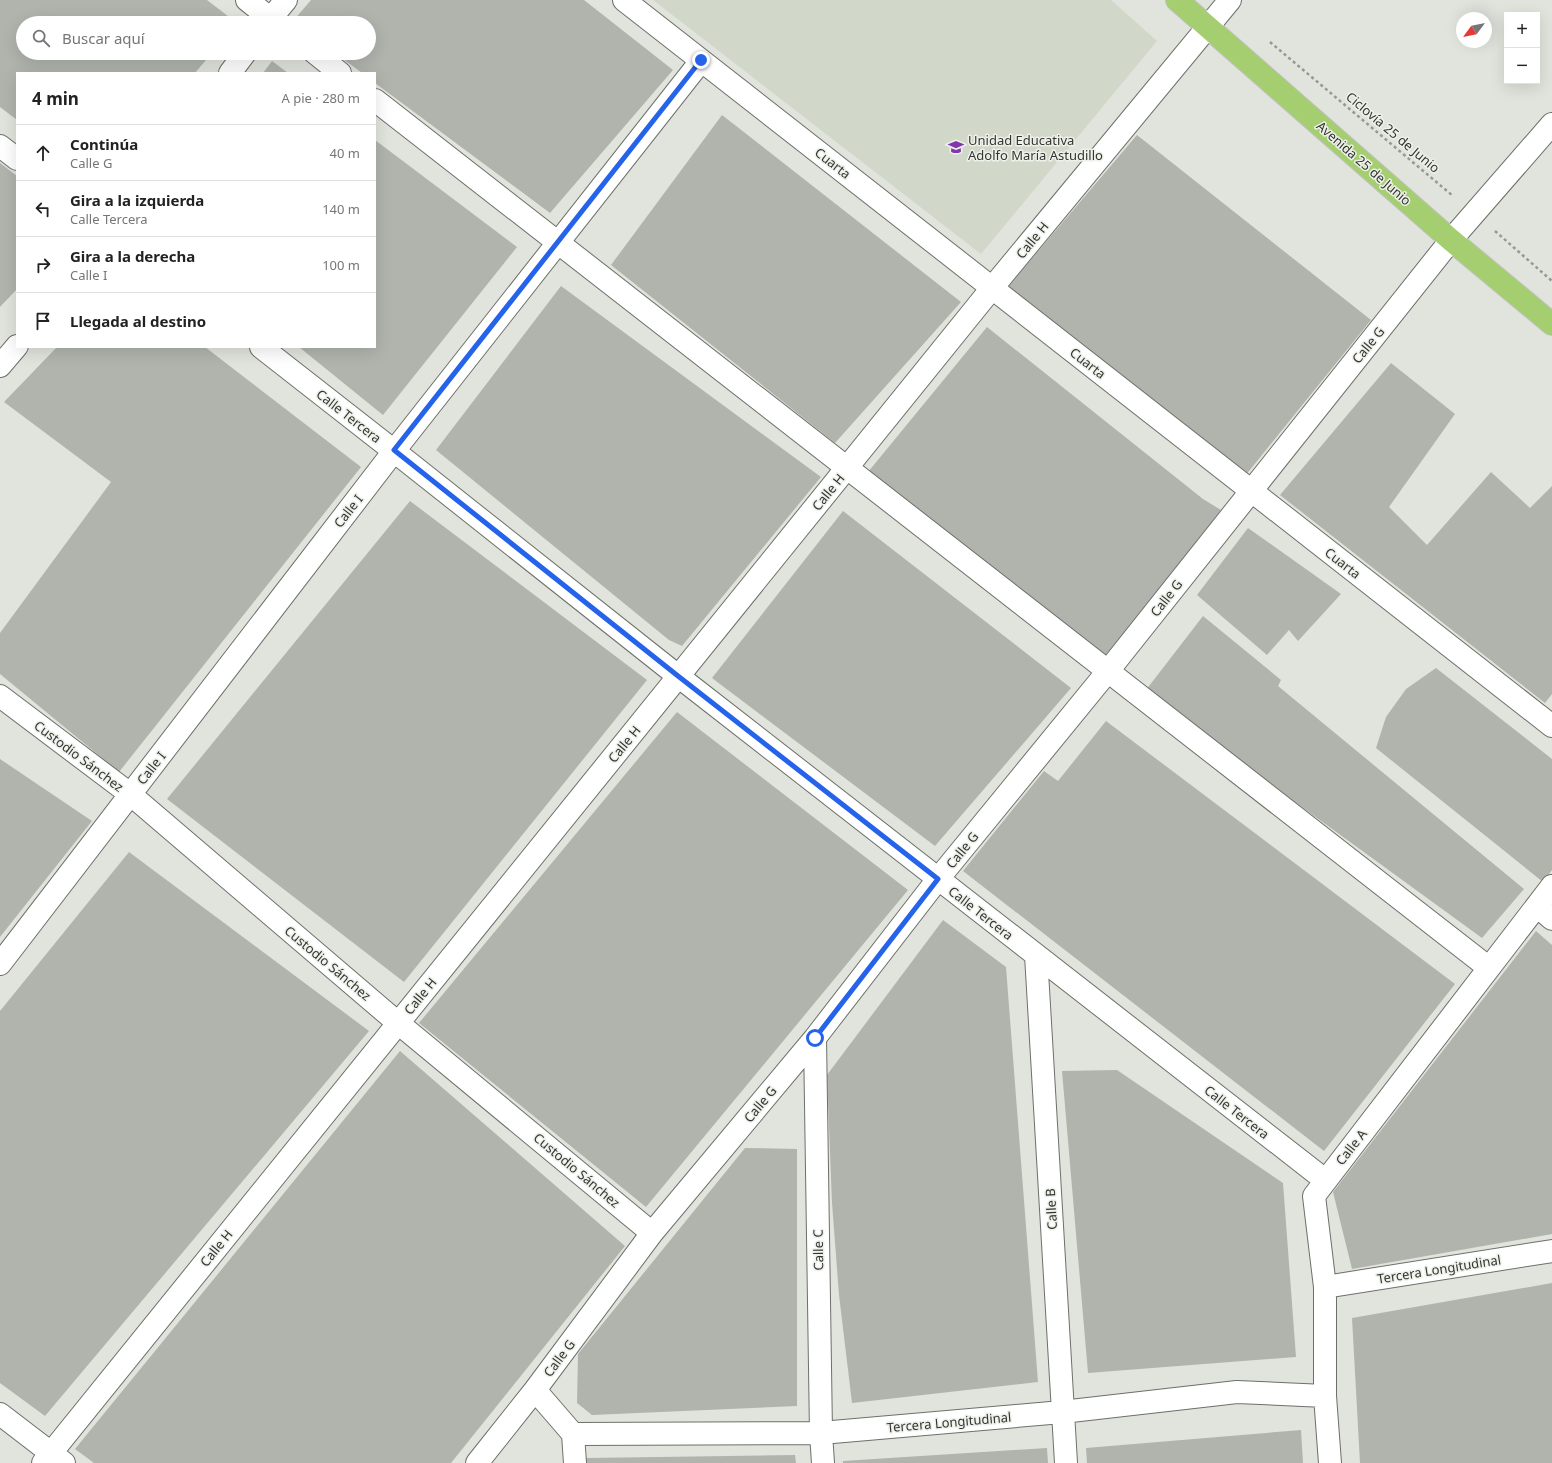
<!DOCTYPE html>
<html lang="es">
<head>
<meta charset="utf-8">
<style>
  :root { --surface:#fff; --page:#f2f2f2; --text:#222; --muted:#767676; --line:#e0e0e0 }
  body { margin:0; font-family:"Noto Sans",sans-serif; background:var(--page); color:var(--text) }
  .controls { position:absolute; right:12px; top:12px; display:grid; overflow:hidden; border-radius:0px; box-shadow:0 4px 16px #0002 }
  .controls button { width:36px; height:36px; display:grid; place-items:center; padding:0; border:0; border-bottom:1px solid var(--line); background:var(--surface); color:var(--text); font:20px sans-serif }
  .compass { position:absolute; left:1456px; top:12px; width:36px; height:36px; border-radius:50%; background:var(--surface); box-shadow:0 4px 16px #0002; rotate:238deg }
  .stop { position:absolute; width:12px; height:12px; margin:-9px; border:3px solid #2563eb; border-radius:50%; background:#fff }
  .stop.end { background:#2563eb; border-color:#fff; box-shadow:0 1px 4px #0008 }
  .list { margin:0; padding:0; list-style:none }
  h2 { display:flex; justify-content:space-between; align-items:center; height:52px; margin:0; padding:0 16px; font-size:17px }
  h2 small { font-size:13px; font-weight:400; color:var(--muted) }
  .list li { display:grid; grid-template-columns:26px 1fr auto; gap:12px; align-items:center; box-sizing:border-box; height:56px; padding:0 16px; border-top:1px solid var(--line) }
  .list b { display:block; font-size:15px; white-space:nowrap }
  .list p { margin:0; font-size:13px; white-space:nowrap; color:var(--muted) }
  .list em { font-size:13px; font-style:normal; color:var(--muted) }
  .icon { flex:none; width:22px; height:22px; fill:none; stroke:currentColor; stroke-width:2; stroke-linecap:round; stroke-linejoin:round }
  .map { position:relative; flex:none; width:1552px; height:1463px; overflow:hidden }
  .search { position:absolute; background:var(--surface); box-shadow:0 4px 16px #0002; left:16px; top:16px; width:360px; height:44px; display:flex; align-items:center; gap:10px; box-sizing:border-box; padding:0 14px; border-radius:22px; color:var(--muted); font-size:15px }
  .panel { position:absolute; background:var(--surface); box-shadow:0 4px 16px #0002; left:16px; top:72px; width:360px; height:276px; border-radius:0px }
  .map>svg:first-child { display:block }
  .built { fill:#d1d8ca }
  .building { fill:#b0b4ad }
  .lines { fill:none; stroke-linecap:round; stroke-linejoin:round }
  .minor-casing { stroke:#6d706a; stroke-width:24 }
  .trunk-casing { stroke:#c2c2c2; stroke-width:24 }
  .path { stroke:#969993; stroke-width:2.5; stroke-dasharray:3 3; stroke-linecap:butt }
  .minor { stroke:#fff; stroke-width:22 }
  .trunk { stroke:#a4ce70; stroke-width:22 }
  .route { stroke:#2563eb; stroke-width:5 }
  .labels { text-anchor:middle; stroke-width:3; stroke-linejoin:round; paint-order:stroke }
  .street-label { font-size:13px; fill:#343532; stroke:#edf1e9 }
  .poi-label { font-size:13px; fill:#343532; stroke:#edf1e9; text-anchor:start }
</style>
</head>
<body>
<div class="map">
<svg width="1552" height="1463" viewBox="0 0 1552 1463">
  <rect width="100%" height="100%" fill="#e0e4dc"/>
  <path class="built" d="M653,0H1111L1157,41L981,254Z"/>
  <path class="building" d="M0,0H207L237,23H23V53H212L195,73H17V120L0,107Z
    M311,0H584L673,70L550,213L375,83V73H362L335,53H369V23H295L293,21Z
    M272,61L288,73H263Z
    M722,115L961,302L835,443L611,265Z
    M1137,135L1371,320L1245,476L1006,289Z
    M375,140L517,247L383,415L299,347H375Z
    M0,163L17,176V289L0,307Z
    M561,286L821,477L682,646L669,640L436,450Z
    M987,327L1203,499L1221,510L1105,658L868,472Z
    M57,347H205L361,467L119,772L0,674V633L111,482L4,402Z
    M1391,363L1455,414L1389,507L1427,545L1491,472L1530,508L1552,486V694L1545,703L1280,495Z
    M410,501L647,680L404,982L167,799Z
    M843,511L1071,688L935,846L712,678Z
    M1248,528L1341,594L1298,641L1289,630L1267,655L1197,595Z
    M1203,616L1281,680L1278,686L1524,889L1482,938L1229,754L1146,690Z
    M1436,668L1552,759V870L1543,882L1376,748L1386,717L1406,689Z
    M677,712L908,890L646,1207L419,1023Z
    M1106,721L1455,984L1324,1151L963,871L1044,771L1058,781Z
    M0,759L92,821L0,937Z
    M129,852L369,1031L45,1416L0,1383V1011Z
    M943,920L1006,967L1038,1382L852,1403L839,1295L832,1203L827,1075Z
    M1536,931L1552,945V1234L1352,1269L1333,1192Z
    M400,1051L625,1246L451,1463H94L75,1449Z
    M1117,1070L1283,1183L1296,1357L1088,1373L1062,1071Z
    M745,1148L797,1149V1406L592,1415L577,1403L578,1354Z
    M1552,1283V1463H1360L1352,1318Z
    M1301,1430L1303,1463H1087L1086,1448Z
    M1047,1448L1048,1463H843V1461Z
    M795,1455L796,1463H586V1458Z"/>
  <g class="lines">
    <defs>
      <path id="minor" d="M247,0L276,23
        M624,0L1552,726
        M267,23L286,0
        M315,53L340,73
        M230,73L245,53
        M375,100L1489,968
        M0,146L17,159
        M261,347L394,451L678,676L1325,1180
        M0,366L17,346
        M0,696L130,794L398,1023L652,1233
        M1537,906L1552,919
        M1036,955L1066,1463
        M0,964L394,451L701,61
        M815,1038L821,1433L823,1463
        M1325,1287L1552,1251
        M535,1390L573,1434
        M0,1414L64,1463
        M573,1434L821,1433L1062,1412L1237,1392L1325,1396
        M573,1434L575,1463
        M43,1463L992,288L1230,0
        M477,1463L535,1390L652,1233L815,1038L938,879L1108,671L1451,240L1552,124
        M1330,1463L1325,1396V1287L1314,1196L1552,886"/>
      <path id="trunk" d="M1177,0L1451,240L1552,324"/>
    </defs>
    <use href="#minor" class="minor-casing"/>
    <use href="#trunk" class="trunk-casing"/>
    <path class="path" d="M1270,42L1453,196
      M1495,231L1552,281"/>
    <use href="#minor" class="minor"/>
    <use href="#trunk" class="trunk"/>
  </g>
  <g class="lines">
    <path class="route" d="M701,60L394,450L678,676L938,879L815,1038"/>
  </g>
  <defs>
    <symbol id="school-bare" viewBox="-9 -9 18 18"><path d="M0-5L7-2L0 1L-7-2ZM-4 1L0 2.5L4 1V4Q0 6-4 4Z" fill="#7f39ad" stroke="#edf1e9" stroke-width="2.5" paint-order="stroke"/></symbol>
  </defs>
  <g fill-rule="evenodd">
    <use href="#school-bare" x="945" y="136" width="22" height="22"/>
  </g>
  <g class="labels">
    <g class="street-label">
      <text transform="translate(1393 132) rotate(40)" y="5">Ciclovía 25 de Junio</text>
      <text transform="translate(833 163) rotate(38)" y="5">Cuarta</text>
      <text transform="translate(1364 163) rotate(41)" y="5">Avenida 25 de Junio</text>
      <text transform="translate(1032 240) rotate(-51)" y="5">Calle H</text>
      <text transform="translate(1368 345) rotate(-51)" y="5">Calle G</text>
      <text transform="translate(1088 363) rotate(38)" y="5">Cuarta</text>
      <text transform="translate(349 416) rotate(38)" y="5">Calle Tercera</text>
      <text transform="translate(828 492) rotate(-51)" y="5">Calle H</text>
      <text transform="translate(348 511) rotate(-52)" y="5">Calle I</text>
      <text transform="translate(1343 563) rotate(38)" y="5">Cuarta</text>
      <text transform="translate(1166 598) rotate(-52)" y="5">Calle G</text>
      <text transform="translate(624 744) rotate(-51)" y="5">Calle H</text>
      <text transform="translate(79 756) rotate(37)" y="5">Custodio Sánchez</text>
      <text transform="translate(151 768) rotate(-52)" y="5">Calle I</text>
      <text transform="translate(962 850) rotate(-51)" y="5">Calle G</text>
      <text transform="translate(981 913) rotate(38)" y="5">Calle Tercera</text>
      <text transform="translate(328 963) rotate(40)" y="5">Custodio Sánchez</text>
      <text transform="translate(420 996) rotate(-51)" y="5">Calle H</text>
      <text transform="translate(760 1104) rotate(-50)" y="5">Calle G</text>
      <text transform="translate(1237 1112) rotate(38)" y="5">Calle Tercera</text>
      <text transform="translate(1351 1147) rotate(-52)" y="5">Calle A</text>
      <text transform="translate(577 1170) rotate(40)" y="5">Custodio Sánchez</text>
      <text transform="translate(1051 1209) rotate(-93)" y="5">Calle B</text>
      <text transform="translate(216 1248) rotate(-51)" y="5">Calle H</text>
      <text transform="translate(818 1250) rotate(-91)" y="5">Calle C</text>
      <text transform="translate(1439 1269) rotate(-9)" y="5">Tercera Longitudinal</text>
      <text transform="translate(559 1358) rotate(-53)" y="5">Calle G</text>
      <text transform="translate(949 1422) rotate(-5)" y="5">Tercera Longitudinal</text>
    </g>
    <g class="poi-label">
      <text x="968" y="145">Unidad Educativa<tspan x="968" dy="15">Adolfo María Astudillo</tspan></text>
    </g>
  </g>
</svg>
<div class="controls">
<button>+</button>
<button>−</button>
</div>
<svg class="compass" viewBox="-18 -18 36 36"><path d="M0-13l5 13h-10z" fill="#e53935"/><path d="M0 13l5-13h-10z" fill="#767676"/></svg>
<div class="stop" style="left:815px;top:1038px"></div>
<div class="stop end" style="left:701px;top:60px"></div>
<div class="search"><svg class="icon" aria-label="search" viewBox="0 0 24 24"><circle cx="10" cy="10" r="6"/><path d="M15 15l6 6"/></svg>Buscar aquí</div>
<section class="panel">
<h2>4 min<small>A pie · 280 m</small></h2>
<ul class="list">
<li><svg class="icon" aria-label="ahead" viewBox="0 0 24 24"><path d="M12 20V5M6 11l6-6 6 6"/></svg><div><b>Continúa</b><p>Calle G</p></div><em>40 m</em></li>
<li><svg class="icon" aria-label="left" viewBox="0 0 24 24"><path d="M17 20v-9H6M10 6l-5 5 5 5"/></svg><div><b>Gira a la izquierda</b><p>Calle Tercera</p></div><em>140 m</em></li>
<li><svg class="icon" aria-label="right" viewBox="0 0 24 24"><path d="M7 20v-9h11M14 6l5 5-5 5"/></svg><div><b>Gira a la derecha</b><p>Calle I</p></div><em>100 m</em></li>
<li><svg class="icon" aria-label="arrive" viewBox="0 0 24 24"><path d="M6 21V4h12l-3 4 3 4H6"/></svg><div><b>Llegada al destino</b></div></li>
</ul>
</section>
</div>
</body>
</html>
